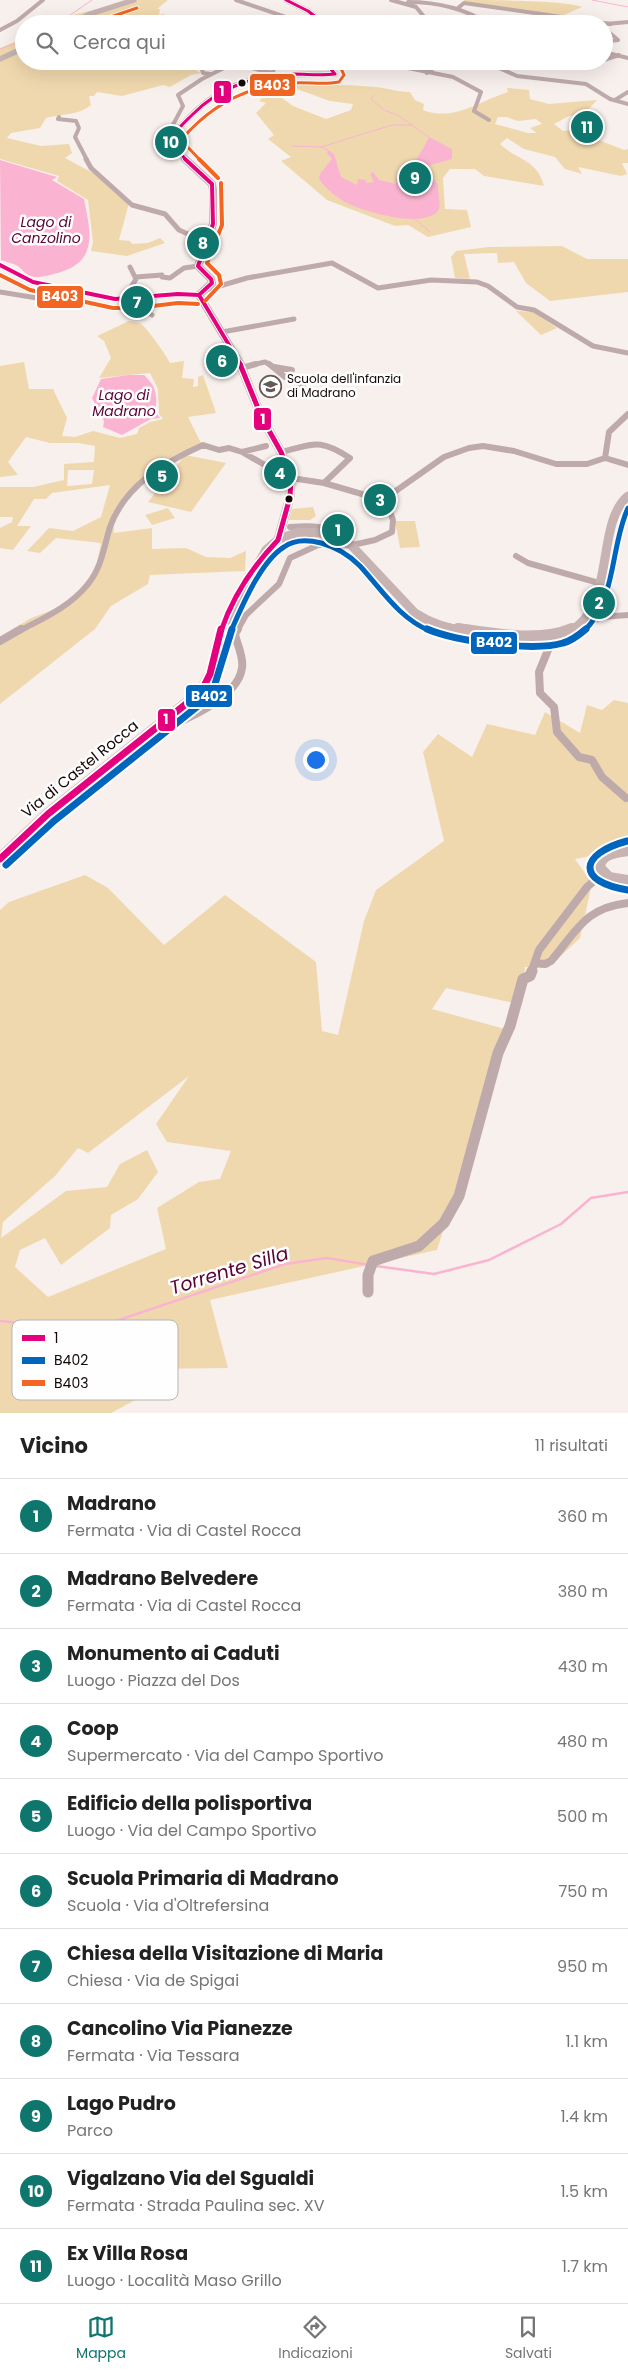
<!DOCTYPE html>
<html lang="it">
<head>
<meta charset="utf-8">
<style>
  :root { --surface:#fff; --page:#f2f2f2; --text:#222; --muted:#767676; --line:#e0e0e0; --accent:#0f766e }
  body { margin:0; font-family:Poppins,sans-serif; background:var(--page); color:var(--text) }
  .you { position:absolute; left:315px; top:759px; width:18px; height:18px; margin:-12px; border:4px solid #fff; border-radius:50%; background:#1a73e8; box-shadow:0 0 0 8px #1a73e833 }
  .badge { display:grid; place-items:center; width:32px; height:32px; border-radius:50%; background:var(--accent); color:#fff; font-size:16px; font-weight:700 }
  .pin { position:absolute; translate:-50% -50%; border:2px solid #fff; box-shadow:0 1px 5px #0006 }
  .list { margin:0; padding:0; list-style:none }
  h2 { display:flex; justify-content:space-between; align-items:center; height:65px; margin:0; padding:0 20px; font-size:21px }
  h2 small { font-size:16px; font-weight:400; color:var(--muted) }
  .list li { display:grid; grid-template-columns:32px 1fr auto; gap:15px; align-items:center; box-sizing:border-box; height:75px; padding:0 20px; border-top:1px solid var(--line) }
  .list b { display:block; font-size:19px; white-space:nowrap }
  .list p { margin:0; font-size:16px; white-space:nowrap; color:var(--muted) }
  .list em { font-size:16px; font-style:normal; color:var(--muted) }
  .icon { flex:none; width:28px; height:28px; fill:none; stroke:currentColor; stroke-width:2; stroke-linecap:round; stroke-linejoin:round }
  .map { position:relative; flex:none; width:628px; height:1413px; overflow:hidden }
  .search { position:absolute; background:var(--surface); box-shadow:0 5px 20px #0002; left:15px; right:15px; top:15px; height:55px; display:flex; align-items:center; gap:12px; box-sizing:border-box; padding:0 18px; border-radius:28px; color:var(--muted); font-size:19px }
  .sheet { height:890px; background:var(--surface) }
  nav { display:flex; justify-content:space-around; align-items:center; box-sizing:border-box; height:70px; border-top:1px solid var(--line); background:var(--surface); font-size:14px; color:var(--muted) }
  nav a { display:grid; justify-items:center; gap:2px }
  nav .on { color:var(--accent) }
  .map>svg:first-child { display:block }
  .green { fill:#f0d8ae; fill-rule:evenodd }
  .water { fill:#fab4d1 }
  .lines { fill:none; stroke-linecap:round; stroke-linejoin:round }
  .stream-far1 { stroke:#fab4d1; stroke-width:1 }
  .stream { stroke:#fab4d1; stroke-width:2.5 }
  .street-far4 { stroke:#bfaaab; stroke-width:4 }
  .street-far3 { stroke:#bfaaab; stroke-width:5 }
  .street-far2 { stroke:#bfaaab; stroke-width:6 }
  .street-far1 { stroke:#bfaaab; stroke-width:8 }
  .street { stroke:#bfaaab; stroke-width:11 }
  .secondary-far3 { stroke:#c6b3b2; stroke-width:5.5 }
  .secondary-far2 { stroke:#c6b3b2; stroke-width:8 }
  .secondary-far1 { stroke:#c6b3b2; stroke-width:9 }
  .secondary { stroke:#c6b3b2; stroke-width:12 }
  .bus-1-far3-casing { stroke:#fefefe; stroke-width:5 }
  .bus-1-far2-casing { stroke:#fefefe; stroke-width:6 }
  .bus-1-far1-casing { stroke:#fefefe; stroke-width:8 }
  .bus-1-casing { stroke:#fefefe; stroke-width:11 }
  .bus-2-far1-casing { stroke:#fefefe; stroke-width:8 }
  .bus-2-casing { stroke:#fefefe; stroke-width:11 }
  .bus-3-far1-casing { stroke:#fefefe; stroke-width:5 }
  .bus-3-casing { stroke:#fefefe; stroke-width:6 }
  .bus-1-far3 { stroke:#e5007d; stroke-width:3 }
  .bus-1-far2 { stroke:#e5007d; stroke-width:4 }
  .bus-1-far1 { stroke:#e5007d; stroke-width:5 }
  .bus-1 { stroke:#e5007d; stroke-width:7 }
  .bus-2-far1 { stroke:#0065bd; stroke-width:5 }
  .bus-2 { stroke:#0065bd; stroke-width:7 }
  .bus-3-far1 { stroke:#f26522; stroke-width:3 }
  .bus-3 { stroke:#f26522; stroke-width:4 }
  .bus-dot { fill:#140805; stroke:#fefefe; stroke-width:2 }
  .labels { text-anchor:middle; stroke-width:5; stroke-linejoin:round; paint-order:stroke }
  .far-poi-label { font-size:12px; fill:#140805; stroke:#fefefe; text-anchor:start }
  .far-water-label { font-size:14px; font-style:italic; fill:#590235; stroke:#fefefe }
  .street-label { font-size:15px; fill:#140805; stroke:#fefefe }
  .near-water-label { font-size:19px; font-style:italic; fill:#590235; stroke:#fefefe }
  .key { fill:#fefefe; stroke:#b8b4b3; stroke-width:1 }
  .key-label { font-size:14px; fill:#140805 }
  .line-badge { stroke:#fefefe; stroke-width:2 }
  .badge-label { font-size:14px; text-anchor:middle; font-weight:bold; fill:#fff }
</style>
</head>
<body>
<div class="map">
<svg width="628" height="1413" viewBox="0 0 628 1413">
  <rect width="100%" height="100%" fill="#f8f0ed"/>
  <path class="green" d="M137,0H168L157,9H160L159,15L164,14L165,24H151L158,20L156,17L149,15L136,17L133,23L134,24H55L64,17Z
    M464,0C488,0 565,0 582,7L564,15L513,11L482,4L464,3Z
    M24,38V61H187L181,62L201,73L191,75L170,87L163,85L122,96L97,92L94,96H89L91,105C80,115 61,114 46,118L40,128L11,133L7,138L41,146L69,144L72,153L65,158L95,174L129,203L119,240L130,241L132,244L148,243L160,238L165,243L127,256L91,251L93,242L88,200L57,181L59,176L0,159V48Z
    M309,83C331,85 353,85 375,87C387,88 398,92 410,92L415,100L424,104L423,110C454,122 479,101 508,92L507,88L529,90L530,99L549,104L597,100L584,114L569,116L554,124L563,131L573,130L624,150L628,149V163H622L627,174L621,176L578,167L582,174L565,169L555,157L524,149L507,138L500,144C518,161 537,159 544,186L484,176L475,169H450L443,178L445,209L467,210L471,227L428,237L408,225L395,226L327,200L281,161L291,157L268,139L274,135L256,113L266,103L259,101L271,90L293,106L326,119L351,110L353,104L330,101L288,86ZM498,117H506L518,121L536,119L542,124L530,128L537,133H528L495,124Z
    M562,246L587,259H628V292L550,301L526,283L514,262L498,263L497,253L464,254L470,279L455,278L451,257L456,251L489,247Z
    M516,311L533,312L557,328L541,335Z
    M129,321C132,322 138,322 141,324C148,329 166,355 170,363L184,361L182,378L194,379L193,387L198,386V377L203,375L216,413L188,417L201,443C169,463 139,485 113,513L114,533L152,528V549L186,548L206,557L230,558L246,551L245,571L150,575L148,584L111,606L95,629L0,704V637L31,618L69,604L93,581L101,543L56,538L40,553L27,551L49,528L73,531L101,517L110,485L52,493L46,499H34L17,526H31L13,550L0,548V528L12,522L13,517H0V487H33L64,480V464L94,462L95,446L78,443H50L26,437L8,462L18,475L0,477V366L24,362L29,389H53L67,418L62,436L75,437L93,431L120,438L137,434L139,428L150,422L163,419L159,414L158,389L150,373L99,378L111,358L104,341L97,336ZM68,470H94L92,484L67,486Z
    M185,455L226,463L191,512L148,502Z
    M313,507L316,516L310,520H289L292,509Z
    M168,508L175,518L152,525L145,515Z
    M395,521H415L420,547L400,548Z
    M614,700L628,703V848L575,859L592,883L580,938L548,968L525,967L522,1005L446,988L432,1009L505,1029L437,1250L210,1300L228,1368L149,1369L143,1396L111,1413H0V910L9,902L85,875L108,888L164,945L225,895L316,962L322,1031L338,1035L364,921L376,890L444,841L423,752L438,734L472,757L487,724L535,735L545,712L580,733L587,705L602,710ZM189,1076L156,1124L167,1142L231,1151L220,1179L199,1182L157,1208L166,1249L48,1297L15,1267L20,1250L45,1238L61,1265L110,1228L111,1215L138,1199L158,1172L147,1150L120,1164L107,1187L66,1191L1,1238L3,1222L55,1176L78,1148L88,1153Z"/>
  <path class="water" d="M429,137L452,149V159L423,167L424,171L438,184C437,191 442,206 438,211C422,229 364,212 345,202C336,197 325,188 319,179L320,174L332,159L327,153L328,150L334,154L341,177L357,185L358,179L365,180L367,183L374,182L370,174L373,172L379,180L396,184V179L403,174L402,168L413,167C417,156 424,149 429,137Z
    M0,160L57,177L52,180L84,199C90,230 99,260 61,272C54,274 41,278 35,277C25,276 23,269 16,265C12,263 6,262 1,260Z
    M128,375H144C156,386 158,395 155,411L160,418L151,419L122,435L103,427L104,421L92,398L101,379Z"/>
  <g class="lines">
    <path class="stream-far1" d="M592,0L628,7
      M57,24L92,0
      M0,49L24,41
      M374,95L371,99L384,110L399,116L429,137
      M292,146L321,147L328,150
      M321,147L392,125H412
      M414,218L430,232"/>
    <path class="stream" d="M376,1266L434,1274L489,1260L561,1224L591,1198L628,1192
      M0,1321L52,1326L98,1327L285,1264L327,1258L369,1265"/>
    <path class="street-far4" d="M236,0L303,23H323
      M408,2C438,2 464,8 489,24
      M458,8L464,3L611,24
      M361,24L426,19L416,7L391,0
      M606,24L628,22
      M604,28L618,40L604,42
      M0,30L17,21L43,0
      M604,52L628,58
      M604,60L619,55
      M232,61L239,65L281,75
      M266,61L274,68L273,72
      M331,61L365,68L398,66L453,77L481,92L474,111L489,120
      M483,61L517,76L586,84L610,99L628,104
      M200,63L203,73L210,74
      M241,65L256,61
      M427,73L443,61
      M615,100L628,92
      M59,117L58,119L76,121L79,128L75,137L87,160
      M171,138L168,134L183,106L178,95L202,79L234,63"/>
    <path class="street-far3" d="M86,159L91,168L132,205L165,214L179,230L206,242
      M0,265L33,282L115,299H136L178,294L199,295
      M130,267L136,279L127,294L133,299
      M136,277L162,275V277L170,278L184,268L198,266
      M206,290L247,278L332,263L378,288L431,280L477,282L488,286L517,307L534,310L593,346L628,353
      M0,292L37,298L63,292L62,289
      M128,300L152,315
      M222,332L294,319
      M252,365L265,362L271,365"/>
    <path class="street-far2" d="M269,364L285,377L303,385
      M274,367L292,370
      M242,368L256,364
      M242,452L266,446
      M281,452C315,444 319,438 350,458L324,483
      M605,458L609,432L628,414
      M386,501L390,495L444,457L469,448L483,446L514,451L556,464H587L605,458L628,465
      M290,527C313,525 331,525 348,543
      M516,556L528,563L599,583
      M580,625L602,617L628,615
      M19,631C44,618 71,606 88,584C102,567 104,546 110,527C125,485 165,462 203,445L219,450L229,448L242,452L272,469L287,470
      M237,631L246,615L279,584L290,558L318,545L357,544L375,540L392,532L393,520L386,501L324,483L291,478"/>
    <path class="street-far1" d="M547,636L548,650L539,672L540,693L554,707L557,732L579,757L592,760L602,777L626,798
      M0,641L21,629
      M156,731C181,722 238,699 242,668C244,657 237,645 235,634L238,629
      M535,963L545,964L551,961C577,931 584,908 628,903
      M531,973L539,950L587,887L602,874"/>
    <path class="street" d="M368,1292V1275L373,1261L419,1246L444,1223L459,1196L498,1053L510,1026L523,979L530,976L532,971"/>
    <path class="secondary-far3" d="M286,0L308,11L325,24
      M70,24L90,14L134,0
      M0,59L24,48
      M186,160L180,154L171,138C221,75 259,74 335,74L329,67L331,61"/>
    <path class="secondary-far2" d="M185,159L212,184L213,190V224L198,266L211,279L212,283L199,295L241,365"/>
    <path class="secondary-far1" d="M240,364L262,418L281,452L291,478L290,497L278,540
      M221,631L266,550L279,539L299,532L321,533L351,545L415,613C432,624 449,629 468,631
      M570,631C616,607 595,523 628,496"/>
    <path class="secondary" d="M458,629C493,634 540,643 572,629
      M628,850C616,852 599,853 599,868L609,878L628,881
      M0,859L48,814L201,692L211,673L222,629"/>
    <defs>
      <path id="bus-1-far3" d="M286,0L308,11L325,24
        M186,160L172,143C174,131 184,123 192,115C218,88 255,75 293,74C307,74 321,76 335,74L329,67L331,61"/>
      <path id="bus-1-far2" d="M185,159L212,184
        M0,265L33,282L115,299L178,294L199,295
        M199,295L241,365
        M199,295L212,283L211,279L198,266L213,224L212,184"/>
      <path id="bus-1-far1" d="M240,364L262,418L281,452L291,478
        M278,540L290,497L291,478
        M221,631C233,596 253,566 278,540"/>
      <path id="bus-1" d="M0,859L48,814L201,692L210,674L221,629"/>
      <path id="bus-2-far1" d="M231,631C242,606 261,561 284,547C295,539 309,540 321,543C336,547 349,555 360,566C382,590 399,618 430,631
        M584,631C617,599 610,547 628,508"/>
      <path id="bus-2" d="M427,629C455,641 533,652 563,643C571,641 579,635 586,629
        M627,841C579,854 576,882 628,890
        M6,865L54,821L208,698L215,684L232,629"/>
      <path id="bus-3-far1" d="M90,24L137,8
        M200,160L181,140C211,105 247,85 293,83C309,82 324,85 339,82L344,75L339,64"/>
      <path id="bus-3" d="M199,159L218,178
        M0,275L30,290L113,308H136L178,303L198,304
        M205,301L221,284L219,275L207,263L222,225L221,183"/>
    </defs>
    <use href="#bus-1-far3" class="bus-1-far3-casing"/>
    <use href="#bus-1-far2" class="bus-1-far2-casing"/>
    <use href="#bus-1-far1" class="bus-1-far1-casing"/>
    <use href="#bus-1" class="bus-1-casing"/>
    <use href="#bus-2-far1" class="bus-2-far1-casing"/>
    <use href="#bus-2" class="bus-2-casing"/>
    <use href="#bus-3-far1" class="bus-3-far1-casing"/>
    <use href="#bus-3" class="bus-3-casing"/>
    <use href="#bus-1-far3" class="bus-1-far3"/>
    <use href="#bus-1-far2" class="bus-1-far2"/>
    <use href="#bus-1-far1" class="bus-1-far1"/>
    <use href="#bus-1" class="bus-1"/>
    <use href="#bus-2-far1" class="bus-2-far1"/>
    <use href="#bus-2" class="bus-2"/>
    <use href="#bus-3-far1" class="bus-3-far1"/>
    <use href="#bus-3" class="bus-3"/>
  </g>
  <defs>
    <symbol id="school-ring" viewBox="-11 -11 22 22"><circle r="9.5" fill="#fefefe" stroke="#645956" stroke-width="1.5"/><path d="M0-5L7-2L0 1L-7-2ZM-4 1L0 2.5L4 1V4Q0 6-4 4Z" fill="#645956"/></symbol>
  </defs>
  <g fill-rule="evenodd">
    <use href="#school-ring" x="258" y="374" width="25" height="25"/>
  </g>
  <g class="bus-dot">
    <circle cx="242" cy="83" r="4.5"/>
    <circle cx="289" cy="499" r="4.5"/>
  </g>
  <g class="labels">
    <g class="far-poi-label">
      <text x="287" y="383">Scuola dell'infanzia<tspan x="287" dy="14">di Madrano</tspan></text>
    </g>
    <g class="far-water-label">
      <text x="46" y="227">Lago di<tspan x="46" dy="16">Canzolino</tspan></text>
      <text x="124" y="400">Lago di<tspan x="124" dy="16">Madrano</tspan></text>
    </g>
    <g class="street-label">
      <text transform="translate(80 769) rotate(-39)" y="5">Via di Castel Rocca</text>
    </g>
    <g class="near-water-label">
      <text transform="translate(229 1270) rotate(-17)" y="7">Torrente Silla</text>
    </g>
  </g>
  <rect x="12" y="1320" width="166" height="80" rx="8" class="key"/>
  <rect x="22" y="1335" width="23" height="6" fill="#e5007d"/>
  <rect x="22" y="1357" width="23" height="7" fill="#0065bd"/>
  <rect x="22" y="1380" width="23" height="6" fill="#f26522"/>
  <g class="key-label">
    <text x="54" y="1343">1</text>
    <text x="54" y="1365">B402</text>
    <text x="54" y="1388">B403</text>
  </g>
  <g class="line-badge">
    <rect x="249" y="73" width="47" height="24" rx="5" fill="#f26522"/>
    <rect x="213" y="80" width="19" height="24" rx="5" fill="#e5007d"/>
    <rect x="36" y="285" width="48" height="24" rx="5" fill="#f26522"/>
    <rect x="253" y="407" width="19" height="24" rx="5" fill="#e5007d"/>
    <rect x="470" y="631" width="48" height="24" rx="5" fill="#0065bd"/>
    <rect x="185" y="684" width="48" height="24" rx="5" fill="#0065bd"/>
    <rect x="157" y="708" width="19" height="24" rx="5" fill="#e5007d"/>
  </g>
  <g class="badge-label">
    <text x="272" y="90">B403</text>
    <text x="222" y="96">1</text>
    <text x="60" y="301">B403</text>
    <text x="263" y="424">1</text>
    <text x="494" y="647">B402</text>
    <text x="209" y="701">B402</text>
    <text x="166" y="724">1</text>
  </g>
</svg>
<div class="you"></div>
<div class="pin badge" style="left:338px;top:530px">1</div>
<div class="pin badge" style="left:599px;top:603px">2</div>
<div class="pin badge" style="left:380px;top:500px">3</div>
<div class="pin badge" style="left:280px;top:473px">4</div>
<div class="pin badge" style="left:162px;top:476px">5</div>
<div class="pin badge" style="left:222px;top:361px">6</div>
<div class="pin badge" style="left:137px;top:302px">7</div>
<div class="pin badge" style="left:203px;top:243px">8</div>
<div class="pin badge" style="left:415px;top:178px">9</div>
<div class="pin badge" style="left:171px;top:142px">10</div>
<div class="pin badge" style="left:587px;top:127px">11</div>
<div class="search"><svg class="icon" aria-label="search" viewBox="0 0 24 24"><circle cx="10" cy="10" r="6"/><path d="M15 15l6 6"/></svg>Cerca qui</div>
</div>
<section class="sheet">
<h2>Vicino<small>11 risultati</small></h2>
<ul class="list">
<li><span class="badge">1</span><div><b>Madrano</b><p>Fermata · Via di Castel Rocca</p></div><em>360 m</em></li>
<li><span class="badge">2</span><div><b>Madrano Belvedere</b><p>Fermata · Via di Castel Rocca</p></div><em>380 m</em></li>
<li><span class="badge">3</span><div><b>Monumento ai Caduti</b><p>Luogo · Piazza del Dos</p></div><em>430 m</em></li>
<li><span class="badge">4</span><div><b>Coop</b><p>Supermercato · Via del Campo Sportivo</p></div><em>480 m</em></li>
<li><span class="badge">5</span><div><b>Edificio della polisportiva</b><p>Luogo · Via del Campo Sportivo</p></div><em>500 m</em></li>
<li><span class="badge">6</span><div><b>Scuola Primaria di Madrano</b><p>Scuola · Via d'Oltrefersina</p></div><em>750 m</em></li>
<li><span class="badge">7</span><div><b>Chiesa della Visitazione di Maria</b><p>Chiesa · Via de Spigai</p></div><em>950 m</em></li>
<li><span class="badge">8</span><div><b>Cancolino Via Pianezze</b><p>Fermata · Via Tessara</p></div><em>1.1 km</em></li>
<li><span class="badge">9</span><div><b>Lago Pudro</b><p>Parco</p></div><em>1.4 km</em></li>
<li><span class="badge">10</span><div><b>Vigalzano Via del Sgualdi</b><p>Fermata · Strada Paulina sec. XV</p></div><em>1.5 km</em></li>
<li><span class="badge">11</span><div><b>Ex Villa Rosa</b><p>Luogo · Località Maso Grillo</p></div><em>1.7 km</em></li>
</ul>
</section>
<nav>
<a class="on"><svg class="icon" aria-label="map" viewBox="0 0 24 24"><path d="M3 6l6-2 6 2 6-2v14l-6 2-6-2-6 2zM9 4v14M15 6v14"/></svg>Mappa</a>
<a><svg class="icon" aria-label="directions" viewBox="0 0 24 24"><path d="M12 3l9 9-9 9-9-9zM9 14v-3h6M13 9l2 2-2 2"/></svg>Indicazioni</a>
<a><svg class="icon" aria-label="saved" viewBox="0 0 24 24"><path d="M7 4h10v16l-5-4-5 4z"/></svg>Salvati</a>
</nav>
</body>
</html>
